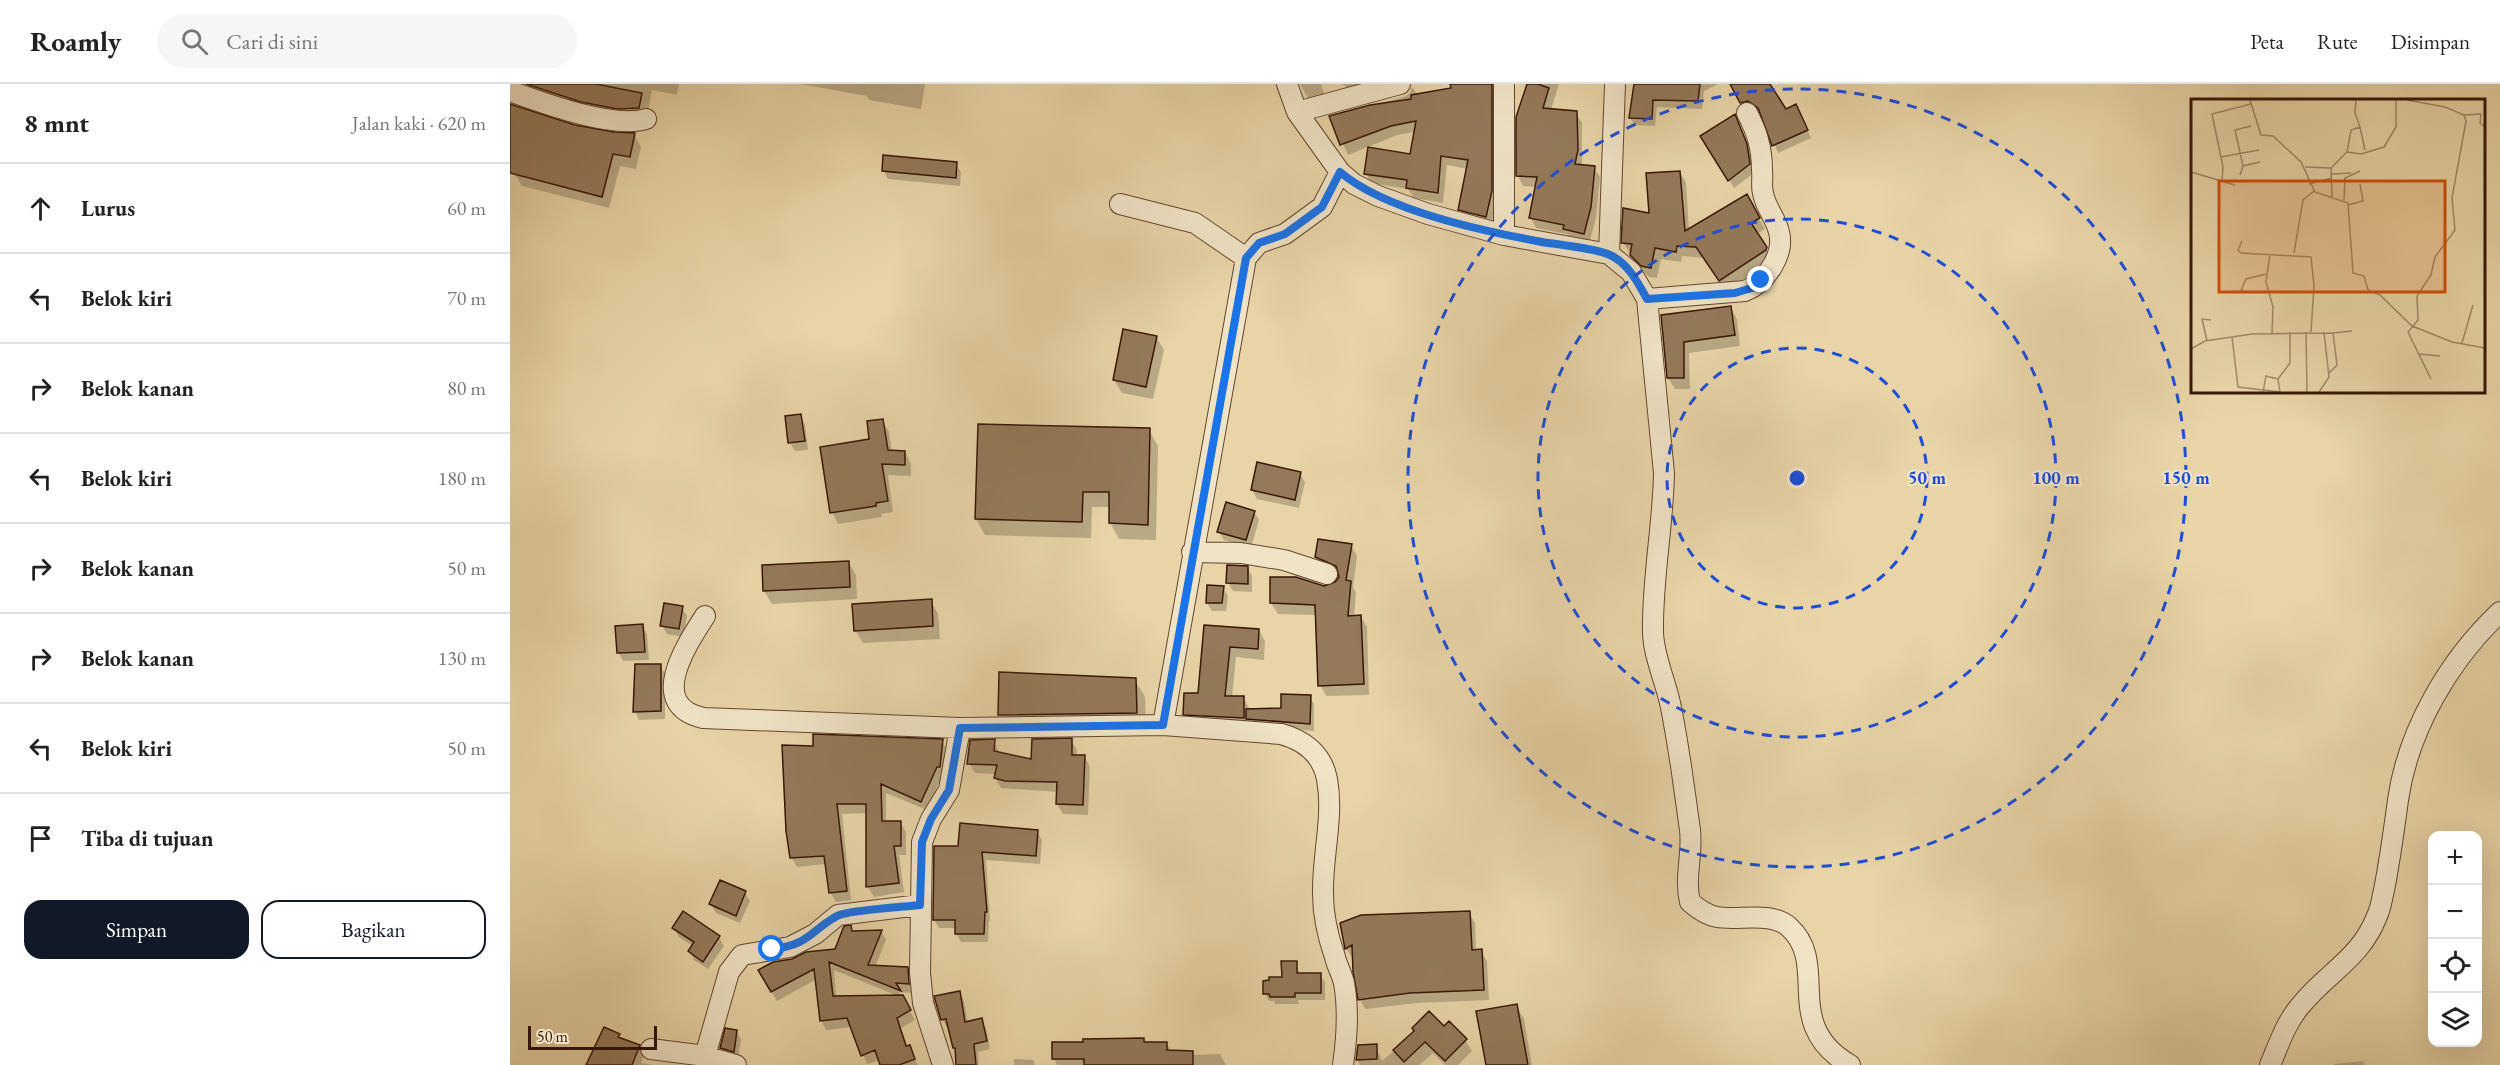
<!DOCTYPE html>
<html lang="id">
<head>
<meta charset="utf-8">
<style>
  :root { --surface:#fff; --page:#f6f6f6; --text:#222; --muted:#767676; --line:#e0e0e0; --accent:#111827 }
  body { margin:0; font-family:"EB Garamond",serif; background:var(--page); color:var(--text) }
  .controls { position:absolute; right:18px; bottom:18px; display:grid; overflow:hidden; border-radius:12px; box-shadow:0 6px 24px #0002 }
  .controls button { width:54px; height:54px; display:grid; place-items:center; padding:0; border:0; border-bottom:2px solid var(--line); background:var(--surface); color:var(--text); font:30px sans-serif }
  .scale { position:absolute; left:18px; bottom:15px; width:129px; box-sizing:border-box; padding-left:6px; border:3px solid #381707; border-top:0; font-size:16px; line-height:21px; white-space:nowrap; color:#381707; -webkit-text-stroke:4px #f0e3c6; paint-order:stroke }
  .stop { position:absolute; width:18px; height:18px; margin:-14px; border:4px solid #1a73e8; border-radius:50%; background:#fff }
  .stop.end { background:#1a73e8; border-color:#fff; box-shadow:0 2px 6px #0008 }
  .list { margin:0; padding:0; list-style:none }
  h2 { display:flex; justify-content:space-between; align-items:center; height:78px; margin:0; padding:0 24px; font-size:26px }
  h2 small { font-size:20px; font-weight:400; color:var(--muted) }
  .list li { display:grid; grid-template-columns:39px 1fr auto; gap:18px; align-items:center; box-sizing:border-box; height:90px; padding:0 24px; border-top:2px solid var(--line) }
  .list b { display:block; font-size:22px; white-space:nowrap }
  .list em { font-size:20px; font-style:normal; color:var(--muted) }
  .actions { display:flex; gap:12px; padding:18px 24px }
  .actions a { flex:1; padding:14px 0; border:2px solid var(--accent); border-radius:18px; text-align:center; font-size:21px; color:var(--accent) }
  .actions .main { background:var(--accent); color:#fff }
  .icon { flex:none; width:33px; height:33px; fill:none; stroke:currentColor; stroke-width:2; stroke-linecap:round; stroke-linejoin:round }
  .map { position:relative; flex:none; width:1990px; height:981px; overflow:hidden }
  header { display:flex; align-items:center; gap:36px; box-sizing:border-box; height:84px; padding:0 30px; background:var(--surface); border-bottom:2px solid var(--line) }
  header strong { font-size:28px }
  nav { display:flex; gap:33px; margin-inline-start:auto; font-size:21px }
  .search { width:420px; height:54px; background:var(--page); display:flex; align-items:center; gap:15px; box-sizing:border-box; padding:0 21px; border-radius:33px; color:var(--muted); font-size:22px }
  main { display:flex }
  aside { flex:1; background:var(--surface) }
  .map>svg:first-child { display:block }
  .shadow { fill:#0003; fill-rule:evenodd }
  .building { fill:#94795a; stroke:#381707; stroke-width:1.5 }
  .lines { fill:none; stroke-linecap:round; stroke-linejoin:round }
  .street-casing { stroke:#64462f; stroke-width:22 }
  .street { stroke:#f0e3c6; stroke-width:20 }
  .route { stroke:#1a73e8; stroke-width:8 }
  .ring { fill:none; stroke:#1d4ed8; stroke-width:3; stroke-dasharray:10 8 }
  .inset-road { fill:none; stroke:#a28867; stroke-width:1.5 }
  .view { fill:#ce4f0b; fill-opacity:0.15; stroke:#ce4f0b; stroke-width:3 }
  .inset-edge { fill:none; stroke:#381707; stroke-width:3 }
  .centre { fill:#1d4ed8; stroke:#f0e3c6; stroke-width:3 }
  .ring-label { font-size:18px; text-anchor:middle; font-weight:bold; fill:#1d4ed8; stroke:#f0e3c6; stroke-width:4.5; stroke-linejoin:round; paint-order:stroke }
</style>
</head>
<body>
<header>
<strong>Roamly</strong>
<div class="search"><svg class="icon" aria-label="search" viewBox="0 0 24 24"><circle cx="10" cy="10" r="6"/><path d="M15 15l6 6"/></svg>Cari di sini</div>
<nav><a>Peta</a><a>Rute</a><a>Disimpan</a></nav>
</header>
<main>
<aside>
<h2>8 mnt<small>Jalan kaki · 620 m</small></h2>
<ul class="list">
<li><svg class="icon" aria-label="ahead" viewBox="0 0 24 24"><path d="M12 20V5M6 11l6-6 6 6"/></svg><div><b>Lurus</b></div><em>60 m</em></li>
<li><svg class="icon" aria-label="left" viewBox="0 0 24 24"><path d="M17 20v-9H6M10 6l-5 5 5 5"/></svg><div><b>Belok kiri</b></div><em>70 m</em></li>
<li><svg class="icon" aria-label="right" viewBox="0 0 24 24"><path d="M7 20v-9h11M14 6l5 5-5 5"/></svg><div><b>Belok kanan</b></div><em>80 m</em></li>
<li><svg class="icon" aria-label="left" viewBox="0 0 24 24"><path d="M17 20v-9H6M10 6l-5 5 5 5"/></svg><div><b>Belok kiri</b></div><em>180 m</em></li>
<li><svg class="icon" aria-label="right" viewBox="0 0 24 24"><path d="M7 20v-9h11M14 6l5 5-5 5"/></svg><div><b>Belok kanan</b></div><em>50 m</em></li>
<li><svg class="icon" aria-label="right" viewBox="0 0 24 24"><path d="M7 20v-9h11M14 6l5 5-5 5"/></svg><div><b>Belok kanan</b></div><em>130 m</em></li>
<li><svg class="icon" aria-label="left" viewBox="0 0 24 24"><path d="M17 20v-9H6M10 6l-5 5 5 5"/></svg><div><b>Belok kiri</b></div><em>50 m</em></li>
<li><svg class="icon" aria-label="arrive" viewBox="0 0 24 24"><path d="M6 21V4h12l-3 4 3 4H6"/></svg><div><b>Tiba di tujuan</b></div></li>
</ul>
<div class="actions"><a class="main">Simpan</a><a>Bagikan</a></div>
</aside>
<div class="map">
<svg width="1990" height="981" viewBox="0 0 1990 981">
  <rect width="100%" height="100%" fill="#e8d4a7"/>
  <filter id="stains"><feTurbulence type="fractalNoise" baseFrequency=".00333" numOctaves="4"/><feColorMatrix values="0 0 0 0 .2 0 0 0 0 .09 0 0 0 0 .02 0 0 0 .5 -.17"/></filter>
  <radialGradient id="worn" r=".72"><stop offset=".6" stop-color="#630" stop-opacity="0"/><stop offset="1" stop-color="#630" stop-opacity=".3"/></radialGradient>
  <path class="shadow" d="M0,0H169L167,11L142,6L136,37L0,7Z
    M290,0H415L411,25L359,16L357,12Z
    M790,0H811L816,16L801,20Z
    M832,0H871L843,8Z
    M942,0H991L987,118L981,143L955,136L950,126L958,85L937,81L933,119L904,114L898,105L861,99L856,89L902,71L905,48L887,51L838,71L821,33L894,13L900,9L902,3L908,12L943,5Z
    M1018,0H1049L1041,26L1066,29L1072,39V82L1084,83L1090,93L1086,134L1079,160L1060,155L1057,150L1026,144L1021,134L1027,103L1013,102L1008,92Z
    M1126,0H1208L1194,7L1192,25L1147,23L1145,42L1125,41L1120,34Z
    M1221,0H1258L1275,27L1289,30L1301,54L1268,69L1252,30L1244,24L1236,26Z
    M0,20L65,42L103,50H124L131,63L126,85L110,82L99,124L12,102L4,89L0,57Z
    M1225,32L1241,69L1244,89L1224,104L1192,53Z
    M446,80L451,88L450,102L378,95L373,86Z
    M1170,88L1176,99L1179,146L1236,112L1255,145L1247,150L1262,175L1216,207L1194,174L1172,172L1171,178L1151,175L1147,194L1139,193L1128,182L1113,158L1141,131Z
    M1220,223L1227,235L1230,262L1179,269L1180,305H1165L1158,294L1153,232Z
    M646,253L654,266L643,315L612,309L604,296Z
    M290,332L295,340L298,366L285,367L280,359L276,334Z
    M372,336L379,348L382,368H395L401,380V392L378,391L383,428L371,430L372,433L328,440L322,428Z
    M639,346L648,362L646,456L609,455L600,439V423H582L581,454L475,451L466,435Z
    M790,390L795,398L789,424L747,415L742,406Z
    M744,428L749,436L741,464L714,456L709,448Z
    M841,461L847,472L843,503L846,509L844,533H851L857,543L859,611L816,612L810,601L807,531L768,530L761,519L786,494L820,503L830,495L829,489L813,484L806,473Z
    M338,478L346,491L347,515L262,520L254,507Z
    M738,484L742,492V508L723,507L718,499Z
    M713,504L718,512L716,527H702L697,519Z
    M421,517L428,530L430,555L353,559L345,546Z
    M172,524L177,532L173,553L157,550L152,542Z
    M132,542L137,550L139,576L113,577L109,569Z
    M696,542L749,546L755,557L754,576L726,573L722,613H733L740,626H772L800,613L804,620V647L740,642L681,641L675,630L689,611Z
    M150,582L155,590V635L129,636L125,627Z
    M490,589L625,596L635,613L636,646L500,648L490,631Z
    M561,656L567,666V673H575L580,683L578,731L553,730L547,720L548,708L491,704L485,694L486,690L465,689L459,679L484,657L490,670L523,677Z
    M432,657L437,667L432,692L417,726L376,709V738H390L396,748V771H389L394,808L364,813L358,803V729L332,730L341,816L326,818L320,808L315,780L287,783L281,773L304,663Z
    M527,747L532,756L530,780L476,776L480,837H479L478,858H451L446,849V844H429L424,836L450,763Z
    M235,809L240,817L230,839L206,829L201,820Z
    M959,829L965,839L966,867H971L977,877L979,916L907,919L855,925L850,915L844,873L842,874L836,864L831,840Z
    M341,843L344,849L371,847L376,856L365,883L397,885L403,894V909L389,908L405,936L391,944L398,963L408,981H372L370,976L357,980L342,943L316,946L311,936L307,895L267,917L250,887L326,867ZM324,886L388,912L326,913Z
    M164,844L209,853L214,862L198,885L184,876L179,867L183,862L169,853Z
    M786,878L790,891H810L815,898V916H788L789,920H765L764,917H759L755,910L773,895Z
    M450,909L454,917L458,939L471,936L476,944L480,965L468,968L469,981H448L440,943L437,944L433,936Z
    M1006,922L1014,935L1022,981H977Z
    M934,944L955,956L962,967L948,981H935L923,969L909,981H850L847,976L866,962L872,977L905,948Z
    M226,947L231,955L228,975L216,972L211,964Z
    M109,952L111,956L129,962L134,971L131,979L143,981H80Z
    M633,956L635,960H657L661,967L682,968L684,971L710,970L716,981H547L544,975Z
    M504,975L523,976L525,981H504Z
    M1853,977L1855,981H1824V980Z"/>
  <path class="building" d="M16,0H86L132,9L129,24L107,25L71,18Z
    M940,0H982V107L976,133L948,126L958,76L931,72L928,109L896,104L897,96L854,90L858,63L900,70L906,37L881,42L830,61L819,32L860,21L901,15V11L941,4Z
    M1017,0H1028L1039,4L1033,24L1067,27L1068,66L1065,80L1085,82L1081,123L1074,150L1053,145L1054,141L1019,134L1027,93L1006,92V33Z
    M1124,0H1190L1188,17L1143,16L1142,35L1119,34Z
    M1220,0H1260L1276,25L1286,20L1298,46L1262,62L1248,24L1238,17L1230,19Z
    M0,20L65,41L104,48L125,49L120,73L103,70L92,113L0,89Z
    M1225,30L1237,60L1240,80L1218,97L1190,52Z
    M373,71L447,78L446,94L372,87Z
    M1170,87L1175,147L1237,110L1250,134L1241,139L1257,163L1256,166L1209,197L1186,163L1167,162L1166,168L1145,164L1141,184L1131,182L1120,171L1122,160L1111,159L1113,124L1139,129L1136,89Z
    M1221,222L1225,251L1174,258V294H1157L1151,231Z
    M613,245L647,252L636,303L603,296Z
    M291,330L295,357L278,359L275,332Z
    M373,335L378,366L395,367V381L372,380L378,417L366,419V422L320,429L310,363L359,355L357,337Z
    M468,340L640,344L638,441L599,439V408H573L572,438L465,435Z
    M747,378L791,388L785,416L741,406Z
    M716,418L745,427L736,456L707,448Z
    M808,455L842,460L836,496L841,497L838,532L851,531L854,600L808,602L805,521L760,519V493H786L814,502L825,498L829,493L826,482L805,473Z
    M339,477L340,503L253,507L252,481Z
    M717,481L738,482V500L716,499Z
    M697,501L714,502L712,519H696Z
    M422,515L423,542L344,547L342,520Z
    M154,519L173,522L169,545L150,542Z
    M133,540L135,568L107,569L105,542Z
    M694,541L749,545L748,565L720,563L715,612H734V634L673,631L674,609H688Z
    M125,580H151V627L123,628Z
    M489,588L626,594L627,629L488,631Z
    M771,610L801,611L800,640L736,635V625L771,624Z
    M303,650L433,655L430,683H427L411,718L371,700L372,737H391V762H384L389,799L356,803V720H327L337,807L319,809L314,772L280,774L276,747L272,661L303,662Z
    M562,654V671H575L573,721L546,720L547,698L495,697L484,694L487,681L457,680L460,656L485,655L484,667L521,675L522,655Z
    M450,739L528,746L526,772L472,768L477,828H475L474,850H445V836H423L424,762H448Z
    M210,796L236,807L226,832L199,820Z
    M173,827L210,852L193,878L178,867L184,858L162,844Z
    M960,827L962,866L972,865L974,906L900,909L848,916L843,888L842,861L835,865L830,839L851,831Z
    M341,841L342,847L372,846L358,881L398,883L399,900L386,899L391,907L319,878L323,912L393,911L401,926L387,934L396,962L400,961L405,975L389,981H370L365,966L351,972L337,934L310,937L304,885L261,908L248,886L263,878L282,875L296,868L325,865L334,842Z
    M771,877H787V889H811V909H785V913H760L759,910H753V897L759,896V893H772Z
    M450,907L455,938L472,934L477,957L464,960L466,981H446L445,964H443L436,935L431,936L426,919L424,912Z
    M1007,920L1018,981H976L966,927Z
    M919,927L934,942L939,937L957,955L935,977L915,958L894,978L883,966L904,947L902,944Z
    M94,943L110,950L108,953L130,961L122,981H76Z
    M215,944L227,946L224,968L210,964Z
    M634,954V958H657V966L683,967V981H574V975H542V958H573V955Z
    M867,960V975L846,976L848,961Z"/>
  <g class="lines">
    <defs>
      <path id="street" d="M777,0L787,28L830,88L844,100L868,112L918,130L994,151L1099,170L1121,188L1137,215L1154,389C1153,443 1142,495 1143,549C1144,573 1155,596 1160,619C1169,661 1174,704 1180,746C1183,770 1174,794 1180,818C1188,825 1196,831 1207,833C1228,837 1262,827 1279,843C1321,881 1270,940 1340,981
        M994,0V151
        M0,7C33,19 103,45 136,35
        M787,28L890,0
        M610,120L685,139L736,174
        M1099,170L1105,0
        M1137,215L1235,207C1255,199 1275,171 1269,148C1266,134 1255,123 1253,109C1251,102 1253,94 1252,86C1252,64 1247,48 1237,29
        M682,468L731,469L774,476L817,490
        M195,532C175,563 137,621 193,634L450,644L653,641L771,650C794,656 812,670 817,695C824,733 812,772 813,810C813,831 818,853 825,873C827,882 832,890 834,899C839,927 837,953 833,981
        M653,641L736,174L749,159L775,150L812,123L830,88
        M141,965L195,972
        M226,981L195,972L219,888L232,871L280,863L305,850L328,831L410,821
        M433,981L413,919L410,889L412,758L421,735L439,706L450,644
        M1760,981C1769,960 1776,938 1791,921C1818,888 1851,874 1867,832C1871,824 1872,814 1874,806C1880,776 1884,746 1888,716C1898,646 1939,576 1990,528"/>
    </defs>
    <use href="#street" class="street-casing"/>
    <use href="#street" class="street"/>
  </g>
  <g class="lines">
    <path class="route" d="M262,865C299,861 300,847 327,832C338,826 394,823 410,821L412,758L421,735L439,706L450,644L653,641L736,174L749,159L775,150L812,123L830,88C876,127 973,147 1032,158C1050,161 1084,164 1100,171C1118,179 1128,199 1137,215L1225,209L1245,203L1251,196"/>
  </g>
  <g class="ring">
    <circle cx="1287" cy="394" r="130"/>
    <circle cx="1287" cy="394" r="259"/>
    <circle cx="1287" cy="394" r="389"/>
  </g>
  <g transform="translate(1681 15)">
    <rect width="294" height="294" fill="#e8d4a7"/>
    <path class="inset-road" d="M59,1L70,36L82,37L110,63L124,93L157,104L162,174L173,177L177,191L189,196L221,227L261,243L294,249M216,1L254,8L273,16L275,22L261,99L264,131L244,158L240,176L226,197L227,221L217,233L240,280M273,16L290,15L289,24L294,28M169,28L174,51M156,53L170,55L193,48L205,28V1M30,58L68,51M52,67L44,31L60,27M114,68L140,69M0,73L44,86M141,75L160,74M49,76L52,67L69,63M31,83L32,68L21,15L60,5M118,85L141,79M141,99L140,69L156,53L160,31L169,28L164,14L165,1M153,101L154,79L169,72M157,106L172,102L169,85M51,142L47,151L50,154L120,158L123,187L120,233M103,154L112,101L123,92M79,155L75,183L82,208L81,234M55,193L50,192L55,180L75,175M115,233L116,293M142,234L161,232M41,238L47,288L89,293M16,242L11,220L20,221M271,244L282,206M0,250L14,242L61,235L142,234L146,266L138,274M228,255L249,257M72,293L75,277L87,280M89,293L87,280L99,264V233M128,293L138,278L133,233"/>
    <path class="view" d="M28,82H254V193H28Z"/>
    <rect width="294" height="294" class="inset-edge"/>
  </g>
  <circle cx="1287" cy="394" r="9" class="centre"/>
  <g class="ring-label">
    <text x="1417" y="400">50 m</text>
    <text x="1546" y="400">100 m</text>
    <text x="1676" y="400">150 m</text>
  </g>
  <rect width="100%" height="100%" filter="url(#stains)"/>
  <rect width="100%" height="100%" fill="url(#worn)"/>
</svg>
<div class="controls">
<button>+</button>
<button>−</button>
<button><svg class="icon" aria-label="locate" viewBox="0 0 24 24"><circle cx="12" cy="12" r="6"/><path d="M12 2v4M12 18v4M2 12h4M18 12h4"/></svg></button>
<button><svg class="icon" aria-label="layers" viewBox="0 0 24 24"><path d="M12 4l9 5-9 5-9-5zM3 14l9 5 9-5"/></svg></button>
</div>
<div class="scale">50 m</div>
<div class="stop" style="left:262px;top:865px"></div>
<div class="stop end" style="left:1251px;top:196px"></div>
</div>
</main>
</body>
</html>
